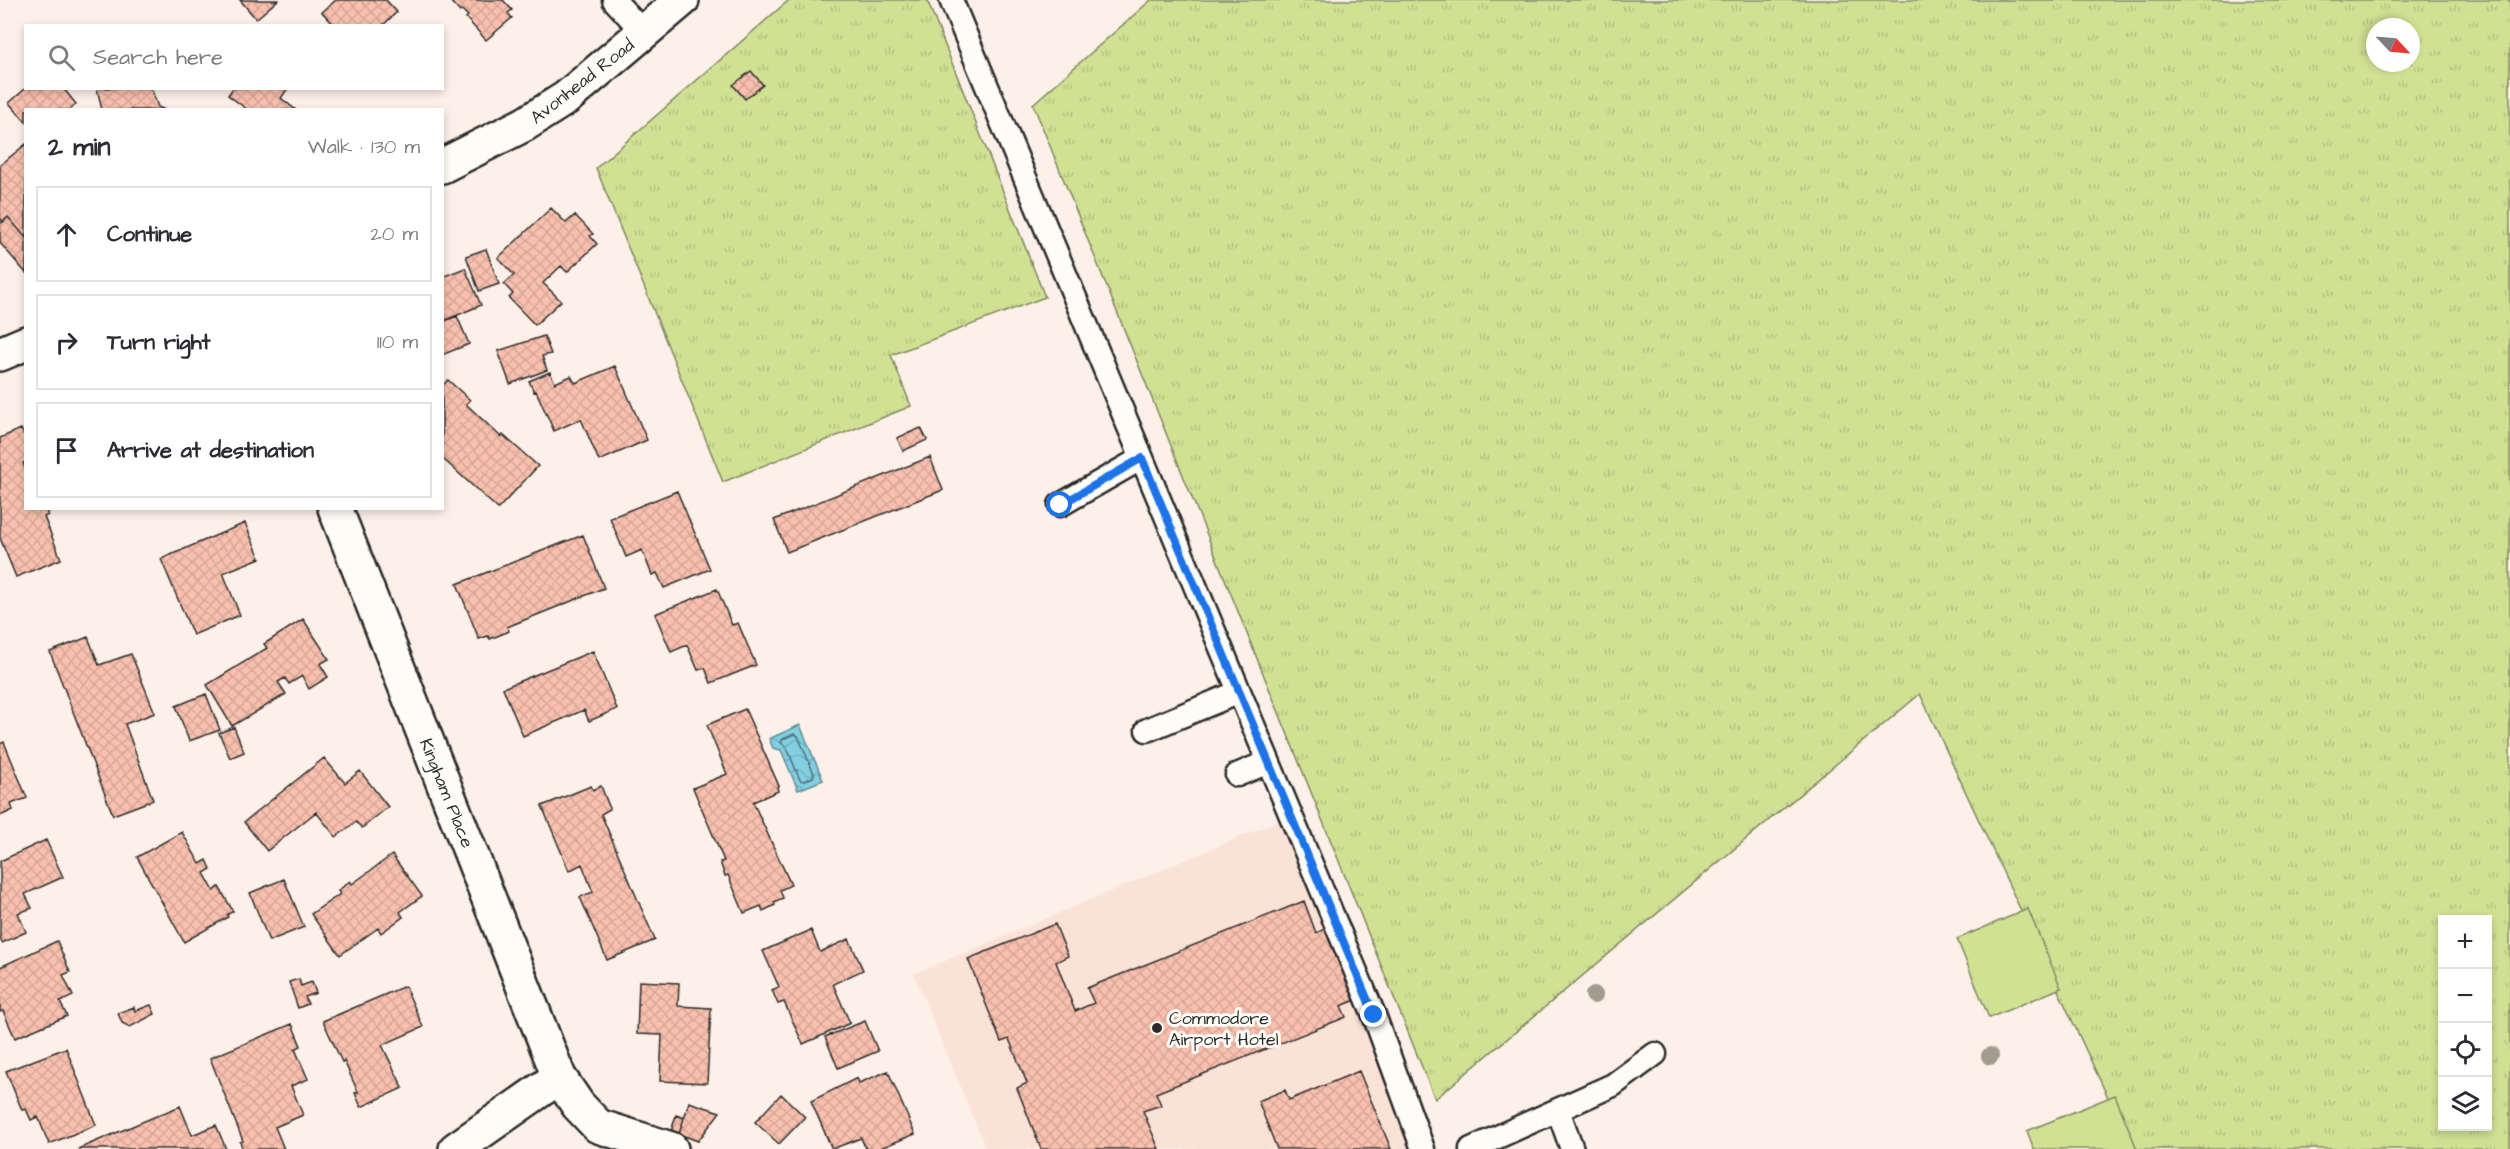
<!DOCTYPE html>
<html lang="en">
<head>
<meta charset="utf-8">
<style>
  :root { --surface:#fff; --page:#f2f2f3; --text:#2b2b33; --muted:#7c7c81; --line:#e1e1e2 }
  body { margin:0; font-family:"Architects Daughter",sans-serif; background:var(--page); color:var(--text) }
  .controls { position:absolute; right:18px; bottom:18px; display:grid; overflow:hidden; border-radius:0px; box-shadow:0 3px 9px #0003 }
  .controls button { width:54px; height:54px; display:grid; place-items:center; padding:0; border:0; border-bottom:2px solid var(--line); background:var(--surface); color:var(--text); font:30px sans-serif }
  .compass { position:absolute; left:2366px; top:18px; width:54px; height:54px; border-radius:50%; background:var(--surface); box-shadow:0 3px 9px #0003; rotate:116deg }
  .stop { position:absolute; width:18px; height:18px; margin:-14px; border:4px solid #1a73e8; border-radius:50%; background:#fff }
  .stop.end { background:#1a73e8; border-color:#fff; box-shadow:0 2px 6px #0008 }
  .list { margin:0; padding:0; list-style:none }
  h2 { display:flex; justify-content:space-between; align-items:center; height:78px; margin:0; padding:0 24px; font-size:26px }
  h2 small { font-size:20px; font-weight:400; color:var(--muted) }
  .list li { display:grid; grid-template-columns:39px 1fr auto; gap:18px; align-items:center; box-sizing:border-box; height:96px; margin:0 12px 12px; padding:0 12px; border:2px solid var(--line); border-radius:0px }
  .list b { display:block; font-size:22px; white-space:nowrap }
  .list em { font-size:20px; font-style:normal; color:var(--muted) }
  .icon { flex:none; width:33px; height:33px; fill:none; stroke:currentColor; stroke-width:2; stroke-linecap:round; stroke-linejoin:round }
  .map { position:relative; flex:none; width:2510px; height:1149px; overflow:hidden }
  .search { position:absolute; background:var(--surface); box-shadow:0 3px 9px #0003; left:24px; top:24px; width:420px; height:66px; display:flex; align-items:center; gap:15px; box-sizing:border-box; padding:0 21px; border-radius:0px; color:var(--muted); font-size:22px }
  .panel { position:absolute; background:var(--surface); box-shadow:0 3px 9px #0003; left:24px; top:108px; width:420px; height:402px; border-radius:0px }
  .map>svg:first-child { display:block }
  .built { fill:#fbe2d7 }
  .grass { fill:url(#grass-tufts); stroke:#7e8660; stroke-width:1.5; fill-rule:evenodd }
  .pitch { fill:#d1e194; stroke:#7e8660; stroke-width:1.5 }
  .water { fill:url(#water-waves); stroke:#5f8d98; stroke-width:1.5 }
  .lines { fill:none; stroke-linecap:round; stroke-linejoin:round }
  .shore { stroke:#4e6d74; stroke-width:1.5 }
  .building { fill:url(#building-cross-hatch); stroke:#2b2b2b; stroke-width:1.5 }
  .service-casing { stroke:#2b2b2b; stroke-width:27 }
  .minor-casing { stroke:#2b2b2b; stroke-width:38 }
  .service { stroke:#fdfcf7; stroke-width:22 }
  .minor { stroke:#fdfcf7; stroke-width:33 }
  .tree { fill:#a09c8e }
  .route { stroke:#1a73e8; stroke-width:8 }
  .poi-dot { fill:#2b2b2b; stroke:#fdfcf7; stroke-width:2 }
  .labels { text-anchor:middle; stroke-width:6; stroke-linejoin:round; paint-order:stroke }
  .street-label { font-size:18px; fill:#2b2b2b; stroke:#fdfcf7 }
  .poi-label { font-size:18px; fill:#2b2b2b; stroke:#fdfcf7; text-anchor:start }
</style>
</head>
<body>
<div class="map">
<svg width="2510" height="1149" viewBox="0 0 2510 1149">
  <defs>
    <pattern id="grass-tufts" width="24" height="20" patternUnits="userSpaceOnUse" patternTransform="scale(1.5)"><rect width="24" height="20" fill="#d1e194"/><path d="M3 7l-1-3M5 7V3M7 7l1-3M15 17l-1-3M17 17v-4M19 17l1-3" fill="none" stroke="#b4c180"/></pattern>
    <pattern id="water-waves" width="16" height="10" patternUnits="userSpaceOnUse" patternTransform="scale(1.5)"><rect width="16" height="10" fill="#82cfe1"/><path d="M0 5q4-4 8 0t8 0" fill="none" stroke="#70b2c1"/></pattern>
    <pattern id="building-cross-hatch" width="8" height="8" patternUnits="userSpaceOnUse" patternTransform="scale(1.5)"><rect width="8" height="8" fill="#f9c0ae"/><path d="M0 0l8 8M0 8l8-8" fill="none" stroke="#d6a596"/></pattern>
  </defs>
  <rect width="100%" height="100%" fill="#fcf0e8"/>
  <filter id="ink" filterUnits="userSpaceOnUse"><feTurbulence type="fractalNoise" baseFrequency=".0167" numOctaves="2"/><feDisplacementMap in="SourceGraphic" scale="12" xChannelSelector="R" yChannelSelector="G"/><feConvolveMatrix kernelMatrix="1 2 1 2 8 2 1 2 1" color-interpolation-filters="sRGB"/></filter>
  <g filter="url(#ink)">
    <path class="built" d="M1285,818L1410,1149H986L914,974Z"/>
    <path class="grass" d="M789,0H927L1045,297L891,355L911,406L723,482L596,168Z
      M1151,0H2510V1149H2132L1920,694L1435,1099L1033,104ZM2375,27H2411V63H2375ZM2442,920H2488V1126H2442Z"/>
    <path class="pitch" d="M2028,909L2061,988L1989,1018L1957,939Z
      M2115,1095L2137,1149H2034L2027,1131Z"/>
    <path class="water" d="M800,725L823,780L798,790L781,750L773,748L769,739Z"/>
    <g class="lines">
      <path class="shore" d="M794,734L798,736L814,774L813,777L804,781L800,780L787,748L781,742L783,739Z"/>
    </g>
    <path class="building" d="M240,0H278L256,19Z
      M336,0H386L397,12L382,26H335L322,12Z
      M449,0H503L512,10L508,13L512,18L486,40L466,18L468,16L462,10L460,12Z
      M751,71L763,85L745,99L733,85Z
      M26,88H63L76,104L70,110H26V122L9,103Z
      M97,88H151L158,107L165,110H102Z
      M233,88H288L281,98L296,110H248L228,95Z
      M26,144V238L8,217L3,222L0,218V165Z
      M551,208L566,223L575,215L593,234L590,236L597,244L567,272L561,266L543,283L561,301L535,325L509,298L513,294L504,284L514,275L498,258Z
      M8,217L26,238V273L0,243V224Z
      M486,249L499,284L479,291L466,256Z
      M465,268L481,305L446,320L442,312V277Z
      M457,316L469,344L442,355V322Z
      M544,336L551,354L542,356L547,370L510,384L498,351Z
      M615,366L647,440L599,461L581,419L554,431L536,391L534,392L529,381L550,372L555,383L571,376L575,383Z
      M448,380L470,400L466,404L501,437L503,435L538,466L498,509L442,458V386Z
      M921,428L927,440L903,451L897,438Z
      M21,429L26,439V462L23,463L26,470V508H45L48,515L44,517L61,559L16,577L0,538V438Z
      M930,457L943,490L787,552L774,520Z
      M677,491L710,569L664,588L657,573L652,575L642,550L626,557L610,518Z
      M245,523L260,558L223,573L240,615L193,635L161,559Z
      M583,535L604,588L507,627L509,631L490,639L488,636L479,639L457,584Z
      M717,589L732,625L738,623L756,665L711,683L705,668L698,670L687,645L671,652L655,614Z
      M303,619L329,659L320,664L328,677L309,689L302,676L289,684L285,678L278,682L286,694L232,726L207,685L267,648L264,644Z
      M88,637L99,665L131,654L155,713L125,724L153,800L113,815L50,652Z
      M593,651L617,709L589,721L584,710L523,736L503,688Z
      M206,694L220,730L189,741L176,706Z
      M745,709L779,786L777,787L778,791L753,802L791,885L780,890L783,898L774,902L775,905L763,911L761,906L744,913L728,875L725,876L720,862L724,861L693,788L727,774L707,725Z
      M234,727L244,752L230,758L219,733Z
      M4,742L27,798L11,804L13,810L0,816V744Z
      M324,758L345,783L360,771L388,807L362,828L356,822L336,837L316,812L267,851L244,822Z
      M591,786L593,790L601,786L610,809L601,814L655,940L607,960L580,897L593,892L582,864L569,871L542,806Z
      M182,832L200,864L207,860L211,869L204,873L214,891L219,887L233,911L227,915L228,917L184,942L137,857Z
      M46,840L63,877L25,894L32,908L18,913L26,932L2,943L0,937V861Z
      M392,855L422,896L400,912L403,917L381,933L378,928L340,955L311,914L340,894L338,891L350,881L352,884Z
      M284,879L304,927L269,941L250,893Z
      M1304,901L1316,933L1327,928L1356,1000L1341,1006L1346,1017L1156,1093L1161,1105L1143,1111L1159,1149H1041L1017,1088L1027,1083L1009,1039L1001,1042L968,959L1055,924L1068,956L1056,962L1075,1011L1094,1003L1087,988Z
      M811,930L820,952L849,939L863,970L833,984L850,1023L803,1044L784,1002L778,1004L772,990L779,987L763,951Z
      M57,941L70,972L63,975L73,996L60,1002L67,1016L15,1038L3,1011L0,1012V967Z
      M299,979L301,986L312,982L316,993L305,997L308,1004L298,1008L289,982Z
      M639,981L679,983L678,1006L711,1008L707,1083L660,1081L662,1035L637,1034Z
      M405,986L423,1027L382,1045L403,1088L361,1107L355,1093L358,1092L344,1061L342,1062L323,1021Z
      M151,1005L155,1014L130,1027L122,1023L118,1013L134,1007L135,1011Z
      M865,1021L878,1051L838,1068L825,1037Z
      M292,1024L301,1046L295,1049L308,1079L291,1086L303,1115L275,1127L284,1149H243L240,1142L243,1141L210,1058Z
      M66,1048L96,1125L49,1144L38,1117L31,1120L26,1109L22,1110L6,1071Z
      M888,1071L915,1134L878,1149H866L861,1138L832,1149L811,1101L857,1078L859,1083Z
      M1359,1071L1391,1149H1277L1258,1101L1285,1090L1289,1100Z
      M781,1094L805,1117L779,1144L755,1122Z
      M689,1102L720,1112L698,1141L679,1134Z
      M180,1106L192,1135L216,1125L226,1149H78Z
      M676,1115L684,1118L679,1134L671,1132Z"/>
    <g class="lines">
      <defs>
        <path id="service" d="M614,0L644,33
          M951,0L1374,1015L1423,1149
          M1060,505L1142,458
          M1147,730L1239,692
          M1237,775L1268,762
          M1558,1110L1572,1149
          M1471,1149L1613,1085L1655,1054"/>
        <path id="minor" d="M442,166L525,124L566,98L682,0
          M0,354L26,343
          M335,508L559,1077L456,1149
          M559,1077L578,1105L598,1126L671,1149"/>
      </defs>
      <use href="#service" class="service-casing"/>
      <use href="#minor" class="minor-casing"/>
      <use href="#service" class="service"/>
      <use href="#minor" class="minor"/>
    </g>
    <g class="tree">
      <circle cx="1594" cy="995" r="9"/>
      <circle cx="1990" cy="1056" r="9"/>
    </g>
  </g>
  <g class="lines" filter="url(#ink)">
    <path class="route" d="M1060,505L1142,458L1374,1015"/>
  </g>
  <circle class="poi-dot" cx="1157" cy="1028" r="6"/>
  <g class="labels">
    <g class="street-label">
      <text transform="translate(582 81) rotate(-38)" y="6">Avonhead Road</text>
      <text transform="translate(447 793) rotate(68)" y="6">Kingham Place</text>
    </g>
    <g class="poi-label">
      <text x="1169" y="1024">Commodore<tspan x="1169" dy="21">Airport Hotel</tspan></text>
    </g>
  </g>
</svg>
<div class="controls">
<button>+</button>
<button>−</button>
<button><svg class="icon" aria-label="locate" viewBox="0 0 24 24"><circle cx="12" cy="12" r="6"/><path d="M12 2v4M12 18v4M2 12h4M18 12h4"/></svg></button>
<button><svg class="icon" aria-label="layers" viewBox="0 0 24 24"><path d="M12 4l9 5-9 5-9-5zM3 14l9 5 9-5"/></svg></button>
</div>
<svg class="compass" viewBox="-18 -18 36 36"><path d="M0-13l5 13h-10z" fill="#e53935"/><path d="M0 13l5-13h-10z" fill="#7c7c81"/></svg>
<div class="stop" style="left:1060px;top:505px"></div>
<div class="stop end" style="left:1374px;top:1015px"></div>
<div class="search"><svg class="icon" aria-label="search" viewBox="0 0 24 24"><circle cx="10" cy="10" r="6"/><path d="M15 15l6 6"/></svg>Search here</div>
<section class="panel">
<h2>2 min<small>Walk · 130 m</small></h2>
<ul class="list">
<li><svg class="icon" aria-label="ahead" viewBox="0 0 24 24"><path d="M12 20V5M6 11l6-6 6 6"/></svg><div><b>Continue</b></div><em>20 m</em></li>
<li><svg class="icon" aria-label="right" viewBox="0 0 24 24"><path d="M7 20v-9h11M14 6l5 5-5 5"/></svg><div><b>Turn right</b></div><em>110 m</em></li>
<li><svg class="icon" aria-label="arrive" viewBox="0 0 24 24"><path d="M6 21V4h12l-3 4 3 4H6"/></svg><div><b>Arrive at destination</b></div></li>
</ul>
</section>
</div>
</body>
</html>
